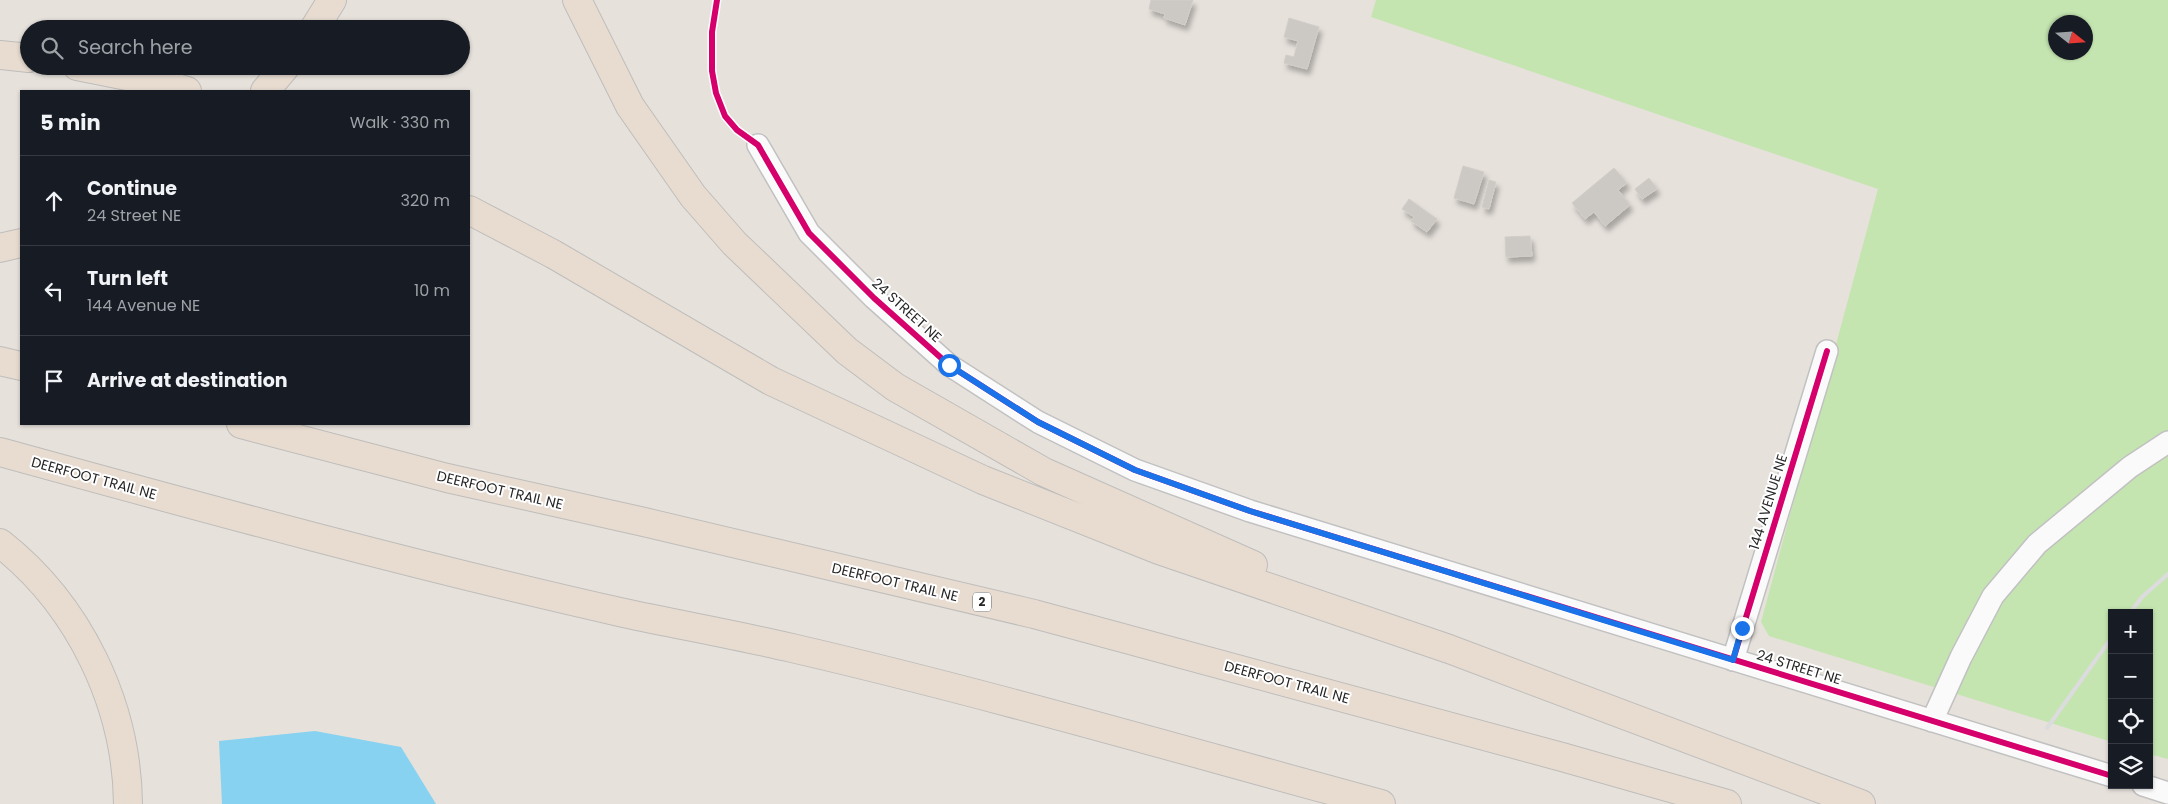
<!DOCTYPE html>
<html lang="en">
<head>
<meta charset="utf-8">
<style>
  :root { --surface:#171b24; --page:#242831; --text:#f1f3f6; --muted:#9ea1a6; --line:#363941 }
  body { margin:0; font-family:Poppins,sans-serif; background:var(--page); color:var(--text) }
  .controls { position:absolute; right:15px; bottom:15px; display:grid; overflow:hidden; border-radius:0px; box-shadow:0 1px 4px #0004 }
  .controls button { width:45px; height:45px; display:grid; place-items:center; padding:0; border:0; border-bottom:1px solid var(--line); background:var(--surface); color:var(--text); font:25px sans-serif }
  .compass { position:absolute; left:2048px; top:15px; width:45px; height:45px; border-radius:50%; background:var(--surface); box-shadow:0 1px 4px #0004; rotate:107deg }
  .stop { position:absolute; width:15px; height:15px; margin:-11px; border:4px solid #1a73e8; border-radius:50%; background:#fff }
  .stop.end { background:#1a73e8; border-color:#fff; box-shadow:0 1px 5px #0008 }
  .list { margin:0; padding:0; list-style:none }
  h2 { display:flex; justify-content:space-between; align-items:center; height:65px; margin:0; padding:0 20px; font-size:21px }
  h2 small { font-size:16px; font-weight:400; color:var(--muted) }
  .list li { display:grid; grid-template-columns:32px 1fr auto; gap:15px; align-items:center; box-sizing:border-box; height:90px; padding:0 20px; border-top:1px solid var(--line) }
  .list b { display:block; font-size:19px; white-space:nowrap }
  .list p { margin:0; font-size:16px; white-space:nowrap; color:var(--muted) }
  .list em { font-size:16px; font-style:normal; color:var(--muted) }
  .icon { flex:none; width:28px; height:28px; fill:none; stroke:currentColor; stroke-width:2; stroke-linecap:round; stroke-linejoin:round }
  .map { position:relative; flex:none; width:2168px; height:804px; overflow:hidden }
  .search { position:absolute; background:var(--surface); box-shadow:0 1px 4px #0004; left:20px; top:20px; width:450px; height:55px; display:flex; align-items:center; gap:12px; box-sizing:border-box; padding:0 18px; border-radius:28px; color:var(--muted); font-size:19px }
  .panel { position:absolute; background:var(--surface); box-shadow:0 1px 4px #0004; left:20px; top:90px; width:450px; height:335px; border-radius:0px }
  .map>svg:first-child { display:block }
  .green { fill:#c4e5b0; fill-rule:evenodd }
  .water { fill:#86d2f0 }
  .building { fill:#ccc8c4; stroke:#d1cdc7; filter:url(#shadow) }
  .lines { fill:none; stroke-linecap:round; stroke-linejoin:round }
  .minor-casing { stroke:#c2c1c2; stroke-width:24 }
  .highway-casing { stroke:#bebdbb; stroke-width:30 }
  .minor { stroke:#fbfafa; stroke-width:21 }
  .highway { stroke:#e8dcd1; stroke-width:28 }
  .rail { stroke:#dcdbdd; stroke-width:4 }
  .cycleway-casing { stroke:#fff; stroke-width:9 }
  .cycleway { stroke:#d6006c; stroke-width:6 }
  .route { stroke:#1a73e8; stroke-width:6 }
  .labels { text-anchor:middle; stroke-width:4; stroke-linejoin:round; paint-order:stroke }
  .shield { fill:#fff; stroke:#676767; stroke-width:1 }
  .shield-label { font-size:12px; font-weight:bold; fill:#262626 }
  .street-label { font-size:14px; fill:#262626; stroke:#fff }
</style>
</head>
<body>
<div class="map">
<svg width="2168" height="804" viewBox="0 0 2168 804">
  <defs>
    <filter id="shadow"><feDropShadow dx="3" dy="5.5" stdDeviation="2.5" flood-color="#0004"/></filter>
  </defs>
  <rect width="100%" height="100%" fill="#e6e1db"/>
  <path class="green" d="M1376,0H2168V759L2149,754V613H2112V742L1769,636L1761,622L1878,189L1371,17ZM2056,22H2086V52H2056Z"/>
  <path class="water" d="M315,731L401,747L436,804H222L219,741Z"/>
  <path class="building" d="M1151,0H1193L1185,25L1164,18L1165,14L1149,9Z
    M1289,18L1319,27L1307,69L1284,63L1286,55L1294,57L1298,41L1284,37Z
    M1463,166L1484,172L1474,204L1454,198Z
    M1614,168L1627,183L1618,190L1630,205L1605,226L1594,212L1585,219L1572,203Z
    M1649,178L1657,189L1642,199L1635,189Z
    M1489,180L1496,182L1489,209L1482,207Z
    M1409,199L1437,219L1427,232L1411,221L1414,217L1402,209Z
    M1530,236L1532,256L1506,257L1505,237Z"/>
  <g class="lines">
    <defs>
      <path id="minor" d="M758,145L809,233L874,298L949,365L1038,422L1135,470L1250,511L2112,776
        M1733,660L1827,351
        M1932,721L1961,657L1993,596L2037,544L2130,467L2168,442
        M2143,785L2168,793"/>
      <path id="highway" d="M577,0L630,106L693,196L734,243L847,351L895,387L1044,472L1253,565
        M314,29L332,0
        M0,55L29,58
        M77,66L152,81L187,91
        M265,91L286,66
        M469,210L553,254L771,381L983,480L1159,550L1449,649L1861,804
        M0,248L21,243
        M0,361L21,366
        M241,424L447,478L644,522L1034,614L1562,757L1727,804
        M0,452C207,509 415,566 624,613C680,625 736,635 792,648C990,694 1185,751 1381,804
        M0,543C79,605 127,704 128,804"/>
    </defs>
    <use href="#minor" class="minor-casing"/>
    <use href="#highway" class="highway-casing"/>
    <use href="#minor" class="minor"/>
    <use href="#highway" class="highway"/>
    <path class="rail" d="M2130,613L2142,597L2168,574
      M2047,728L2112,637"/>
    <defs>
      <path id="cycleway" d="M717,0L712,32V71L716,93L725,116L737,130L758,145L809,233L874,298L949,365L1038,422L1135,470L1250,511L2112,776
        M1733,660L1827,351"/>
    </defs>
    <use href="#cycleway" class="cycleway-casing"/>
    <use href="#cycleway" class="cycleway"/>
  </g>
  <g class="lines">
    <path class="route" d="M949,365L1038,422L1135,470L1250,511L1733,660L1742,628"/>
  </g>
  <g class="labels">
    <rect class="shield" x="973" y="592.5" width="18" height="19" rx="4"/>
    <g class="shield-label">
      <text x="982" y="606">2</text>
    </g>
    <g class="street-label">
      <text transform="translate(907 310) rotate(42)" y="5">24 STREET NE</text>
      <text transform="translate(94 478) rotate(15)" y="5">DEERFOOT TRAIL NE</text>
      <text transform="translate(500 490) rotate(13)" y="5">DEERFOOT TRAIL NE</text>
      <text transform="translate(1768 502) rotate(-73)" y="5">144 AVENUE NE</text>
      <text transform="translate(895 582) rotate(13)" y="5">DEERFOOT TRAIL NE</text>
      <text transform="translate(1799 667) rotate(17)" y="5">24 STREET NE</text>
      <text transform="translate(1287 682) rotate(15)" y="5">DEERFOOT TRAIL NE</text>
    </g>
  </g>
</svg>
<div class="controls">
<button>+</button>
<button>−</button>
<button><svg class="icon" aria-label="locate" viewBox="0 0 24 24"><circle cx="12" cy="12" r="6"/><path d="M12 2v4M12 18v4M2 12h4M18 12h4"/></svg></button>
<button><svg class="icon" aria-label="layers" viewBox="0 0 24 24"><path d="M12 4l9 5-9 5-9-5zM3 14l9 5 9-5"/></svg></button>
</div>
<svg class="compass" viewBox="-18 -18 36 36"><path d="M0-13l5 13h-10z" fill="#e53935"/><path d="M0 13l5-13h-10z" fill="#9ea1a6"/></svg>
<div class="stop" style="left:949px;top:365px"></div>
<div class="stop end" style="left:1742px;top:628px"></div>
<div class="search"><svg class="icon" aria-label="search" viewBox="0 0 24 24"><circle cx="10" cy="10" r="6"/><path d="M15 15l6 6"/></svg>Search here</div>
<section class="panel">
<h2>5 min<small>Walk · 330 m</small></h2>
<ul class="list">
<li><svg class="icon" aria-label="ahead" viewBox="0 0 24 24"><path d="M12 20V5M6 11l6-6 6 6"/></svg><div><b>Continue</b><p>24 Street NE</p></div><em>320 m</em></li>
<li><svg class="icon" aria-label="left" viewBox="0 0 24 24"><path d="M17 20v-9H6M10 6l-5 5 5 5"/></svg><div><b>Turn left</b><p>144 Avenue NE</p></div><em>10 m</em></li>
<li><svg class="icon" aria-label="arrive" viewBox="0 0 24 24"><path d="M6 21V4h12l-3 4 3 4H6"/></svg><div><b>Arrive at destination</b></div></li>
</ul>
</section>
</div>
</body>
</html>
